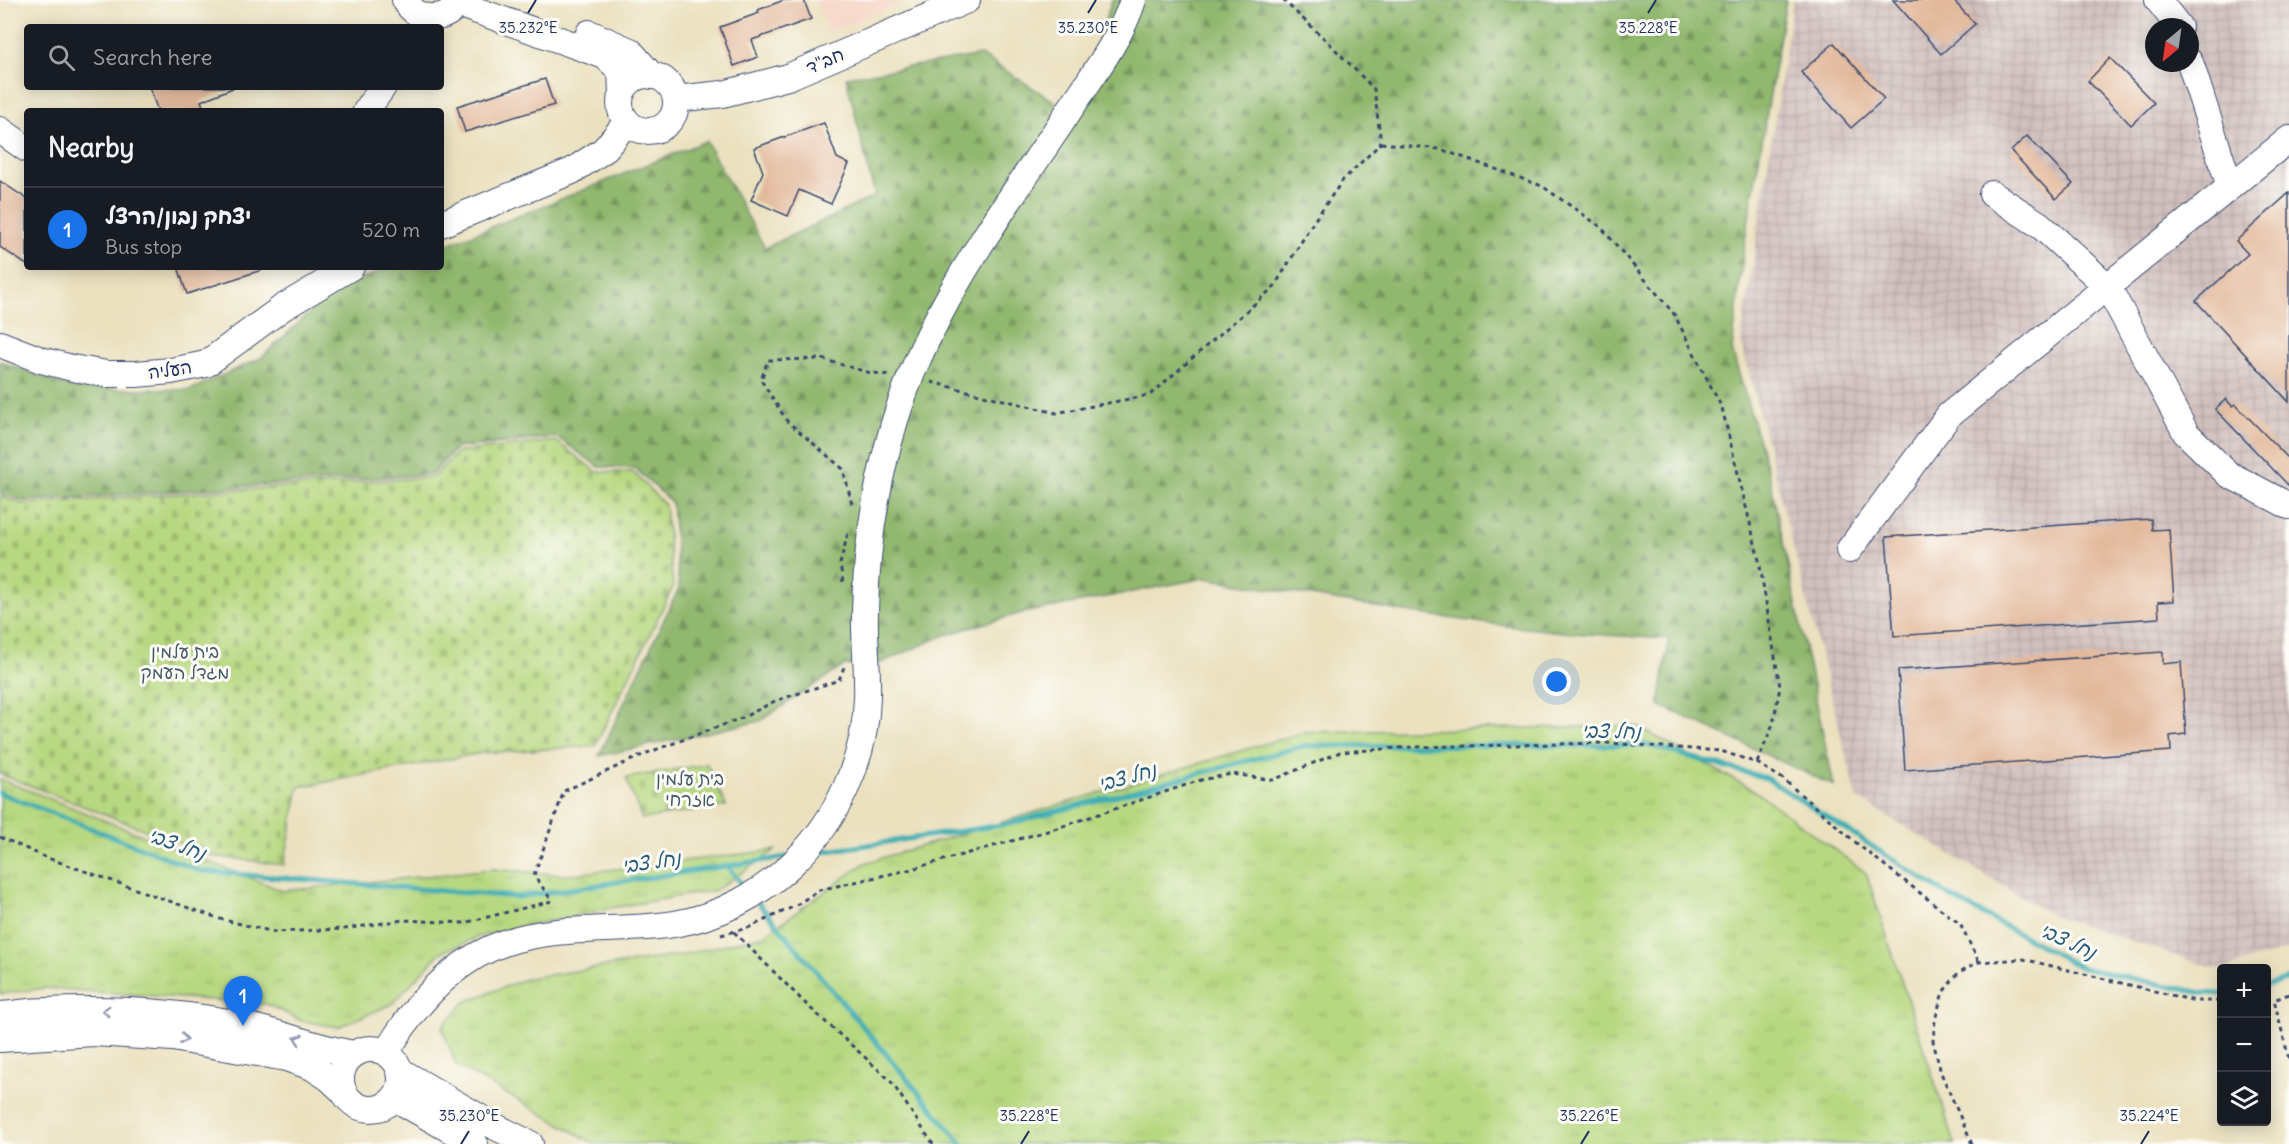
<!DOCTYPE html>
<html lang="en">
<head>
<meta charset="utf-8">
<style>
  :root { --surface:#171b24; --page:#242831; --text:#f1f3f6; --muted:#9ea1a6; --line:#363941; --accent:#1a73e8 }
  body { margin:0; font-family:Delius,"Playpen Sans Hebrew",sans-serif; background:var(--page); color:var(--text) }
  .controls { position:absolute; right:18px; bottom:18px; display:grid; overflow:hidden; border-radius:6px; box-shadow:0 3px 15px #0003 }
  .controls button { width:54px; height:54px; display:grid; place-items:center; padding:0; border:0; border-bottom:2px solid var(--line); background:var(--surface); color:var(--text); font:30px sans-serif }
  .compass { position:absolute; left:2145px; top:18px; width:54px; height:54px; border-radius:50%; background:var(--surface); box-shadow:0 3px 15px #0003; rotate:209deg }
  .you { position:absolute; left:1557px; top:682px; width:21px; height:21px; margin:-15px; border:4px solid #fff; border-radius:50%; background:#1a73e8; box-shadow:0 0 0 9px #1a73e833 }
  .badge { display:grid; place-items:center; width:39px; height:39px; border-radius:50%; background:var(--accent); color:#fff; font-size:20px; font-weight:700 }
  .pin { position:absolute; translate:-50% -50px; filter:drop-shadow(0 2px 3px #0008) }
  .pin::after { content:''; position:absolute; top:32px; width:21px; height:18px; background:inherit; clip-path:polygon(0 0,100% 0,50% 100%) }
  .list { margin:0; padding:0; list-style:none }
  h2 { display:flex; justify-content:space-between; align-items:center; height:78px; margin:0; padding:0 24px; font-size:26px }
  h2 small { font-size:20px; font-weight:400; color:var(--muted) }
  .list li { display:grid; grid-template-columns:39px 1fr auto; gap:18px; align-items:center; box-sizing:border-box; height:84px; padding:0 24px; border-top:2px solid var(--line) }
  .list b { display:block; font-size:22px; white-space:nowrap }
  .list p { margin:0; font-size:20px; white-space:nowrap; color:var(--muted) }
  .list em { font-size:20px; font-style:normal; color:var(--muted) }
  .icon { flex:none; width:33px; height:33px; fill:none; stroke:currentColor; stroke-width:2; stroke-linecap:round; stroke-linejoin:round }
  .map { position:relative; flex:none; width:2289px; height:1144px; overflow:hidden }
  .search { position:absolute; background:var(--surface); box-shadow:0 3px 15px #0003; left:24px; top:24px; width:420px; height:66px; display:flex; align-items:center; gap:15px; box-sizing:border-box; padding:0 21px; border-radius:6px; color:var(--muted); font-size:22px }
  .panel { position:absolute; background:var(--surface); box-shadow:0 3px 15px #0003; left:24px; top:108px; width:420px; height:162px; border-radius:6px }
  .map>svg:first-child { display:block }
  .built { fill:#f5d3c2 }
  .industrial { fill:url(#industrial-grid); fill-rule:evenodd }
  .grass { fill:url(#grass-tufts); stroke:#69846f; stroke-width:1.5 }
  .forest { fill:url(#forest-firs); stroke:#567466; stroke-width:1.5 }
  .cemetery { fill:url(#cemetery-stones); stroke:#69846f; stroke-width:1.5 }
  .lines { fill:none; stroke-linecap:round; stroke-linejoin:round }
  .stream { stroke:#3caeb4; stroke-width:5 }
  .building { fill:#e3b99c }
  .minor-casing { stroke:#3a4a6d; stroke-width:28 }
  .path { stroke:#3a4a6d; stroke-width:3; stroke-dasharray:4.5 4.5; stroke-linecap:butt }
  .minor { stroke:#fff; stroke-width:26 }
  .oneway { stroke:#8d97ae }
  .ticks { fill:none; stroke:#1b2f5e; stroke-width:2 }
  .labels { text-anchor:middle; stroke-width:6; stroke-linejoin:round; paint-order:stroke }
  .street-label { font-size:18px; fill:#1b2f5e; stroke:#fdfcf7 }
  .park-label { font-size:18px; fill:#425966; stroke:#fdfcf7 }
  .water-label { font-size:20px; font-style:italic; fill:#275b7c; stroke:#fdfcf7 }
  .ticks-label { font-size:15px; text-anchor:middle; fill:#1b2f5e; stroke:#fdfcf7; stroke-width:6; stroke-linejoin:round; paint-order:stroke }
</style>
</head>
<body>
<div class="map">
<svg width="2289" height="1144" viewBox="0 0 2289 1144">
  <defs>
    <pattern id="industrial-grid" width="8" height="8" patternUnits="userSpaceOnUse" patternTransform="scale(1.5)"><rect width="8" height="8" fill="#d1c0bd"/><path d="M0 4h8M4 0v8" fill="none" stroke="#b3a5a5"/></pattern>
    <pattern id="grass-tufts" width="24" height="20" patternUnits="userSpaceOnUse" patternTransform="scale(1.5)"><rect width="24" height="20" fill="#b7d880"/><path d="M3 7l-1-3M5 7V3M7 7l1-3M15 17l-1-3M17 17v-4M19 17l1-3" fill="none" stroke="#9dba71"/></pattern>
    <pattern id="forest-firs" width="22" height="20" patternUnits="userSpaceOnUse" patternTransform="scale(1.5)"><rect width="22" height="20" fill="#91b86e"/><path d="M5 1l3.5 6h-7zM16 11l3.5 6h-7z" fill="#76965e"/></pattern>
    <pattern id="cemetery-stones" width="16" height="16" patternUnits="userSpaceOnUse" patternTransform="scale(1.5)"><rect width="16" height="16" fill="#b7d880"/><path d="M2 7V4a2 2 0 0 1 4 0v3zM10 15v-3a2 2 0 0 1 4 0v3z" fill="#9dba71"/></pattern>
  </defs>
  <rect width="100%" height="100%" fill="#fdfcf7"/>
  <filter id="ink" filterUnits="userSpaceOnUse"><feTurbulence type="fractalNoise" baseFrequency=".0167" numOctaves="2"/><feDisplacementMap in="SourceGraphic" scale="12" xChannelSelector="R" yChannelSelector="G"/><feConvolveMatrix kernelMatrix="1 2 1 2 8 2 1 2 1" color-interpolation-filters="sRGB"/></filter>
  <filter id="wash" filterUnits="userSpaceOnUse"><feTurbulence type="fractalNoise" baseFrequency=".008" numOctaves="4" result="noise"/><feDisplacementMap in="SourceGraphic" scale="24" xChannelSelector="R" yChannelSelector="G"/><feGaussianBlur stdDeviation="1.35" result="paint"/><feColorMatrix in="noise" values="0 0 0 0 0 0 0 0 0 0 0 0 0 0 0 0 0 1.4 0 .05"/><feComposite in="paint" operator="in"/></filter>
  <g filter="url(#wash)">
    <rect width="100%" height="100%" fill="#ebe1bf"/>
    <path class="built" d="M814,0H908L829,32Z"/>
    <path class="industrial" d="M1793,0H2289V949L2219,970L2052,915L1857,798L1741,341ZM2154,27H2190V63H2154Z"/>
    <path class="grass" d="M1636,726L1755,791L1866,873L1955,1144H595L456,1065L442,1027L465,1002L528,978L681,955L764,935L865,863L1304,732Z
      M0,779L283,891L493,869L566,875L776,850L716,890L611,908L487,934L440,953L392,1004L338,1027L302,1021L266,1004L45,988L0,994Z"/>
    <path class="forest" d="M1112,0H1786L1744,247L1732,350L1770,479L1834,786L1659,705L1669,639L1572,633L1506,626L1406,612L1205,578L1018,614L945,635L869,668L845,665L760,721L599,756L679,588L672,503L635,468L599,467L557,437L456,448L432,474L24,501L0,493V361L71,388L190,390L261,358L334,290L391,267H441V247L706,141L765,248L875,196L846,77L981,55L1074,114Z"/>
    <path class="cemetery" d="M556,441L597,472H633L665,505L673,587L595,746L482,753L299,787L284,865L213,856L0,774V496L23,504L433,477L458,452Z
      M707,764L726,806L642,819L626,778Z"/>
    <g class="lines">
      <path class="stream" d="M0,793L201,871L517,897L787,857
        M814,853L1008,824L1304,746L1647,745L1766,778L1951,897L2082,968L2202,993L2222,994
        M727,866L746,889
        M756,900L962,1144
        M2266,986L2289,979"/>
    </g>
    <g id="blocks">
      <path class="building" d="M784,0H804L811,19L752,40L758,57L734,66L720,27L759,13L758,10Z
        M1893,0H1953L1975,24L1941,54Z
        M1834,43L1884,99L1851,128L1801,72Z
        M2110,58L2154,103L2131,125L2088,81Z
        M545,79L554,105L465,132L457,106Z
        M149,87H235L201,101L205,111H158Z
        M824,123L837,158L849,164L831,204L799,190L788,216L751,200L763,172L754,148Z
        M2027,136L2073,184L2056,199L2011,151Z
        M0,181L27,199V265L0,247Z
        M2289,193V402L2196,301L2248,254L2236,241Z
        M178,267H262V270L187,294Z
        M2226,399L2232,406L2235,404L2289,459V486L2215,409Z
        M2151,519L2152,530L2169,529L2174,601L2158,602L2159,618L1894,636L1886,537Z
        M2163,652V664L2181,662L2186,734L2170,736L2171,751L1905,770L1898,670Z"/>
    </g>
  </g>
  <g filter="url(#ink)">
    <use href="#blocks" fill-opacity="0" stroke="#3a4a6d" stroke-width="1.5"/>
    <g class="lines">
      <defs>
        <path id="minor" d="M405,0C417,23 448,23 460,0
          M2158,0L2179,27
          M458,4L605,56L621,71L622,93
          M589,33L630,51L652,76
          M2190,62L2230,187
          M620 103a28 28 0 1 1 56 0a28 28 0 1 1-56 0Z
          M676,99L723,94L788,77L967,0
          M366,111L383,87
          M0,130L27,149
          M1992,194L2040,225L2108,287L2186,433L2228,474L2289,506
          M441,224L572,171L604,150L627,122
          M0,344L41,360L72,368L107,374H136L171,371L206,364L282,308L351,267
          M1849,550L1949,415L2289,139
          M0,1015C15,1014 31,1011 46,1011C113,1008 182,1012 248,1026C284,1034 318,1049 355,1054
          M0,1039L94,1033L173,1038L286,1058L312,1067L329,1078L344,1092
          M341 1079a30 30 0 1 1 60 0a30 30 0 1 1-60 0Z
          M386,1053C413,1007 452,961 504,943C559,924 618,933 674,924C719,917 761,894 793,863C837,821 866,758 867,697C868,669 864,640 865,612C866,555 874,497 889,442C919,323 994,224 1061,123C1084,87 1121,40 1133,0
          M400,1071L496,1127L530,1144
          M395,1098L475,1144"/>
      </defs>
      <use href="#minor" class="minor-casing"/>
      <path class="path" d="M1381,143L1440,149L1542,186L1601,227L1674,314L1722,408L1759,560L1780,687L1773,724L1757,763
        M931,382L1056,413L1150,395L1274,287L1314,221L1343,180L1381,143L1374,89L1329,43L1283,0
        M852,504L843,469L787,421L761,380L768,360L822,359L867,372L889,375
        M843,582L840,564L848,533
        M0,837L45,857L220,919L274,932L344,929L403,920L464,923L552,901L534,875L564,791L647,753L742,718L775,701L839,680L844,667
        M734,932L808,1006L890,1080L933,1144
        M721,935L750,927L795,906L819,890L908,870L1051,830L1201,780L1232,774L1273,780L1340,752L1413,747L1607,743L1721,751L1757,763L1783,779L1861,847L1960,924L1979,962
        M2289,994L2274,1000L2289,1059
        M2266,1000H2274
        M1972,1144L1941,1073L1933,1041L1935,1020L1943,992L1959,972L1979,962L2023,959L2195,1001H2222"/>
      <use href="#minor" class="minor"/>
    </g>
    <defs><path id="oneway-chevron" d="M-2-3.5L2.5 0L-2 3.5" fill="none" stroke-width="1.6" stroke-linecap="round" stroke-linejoin="round" transform="scale(1.5)"/></defs>
    <g class="oneway">
      <use href="#oneway-chevron" transform="translate(106 1011) rotate(-178)"/>
      <use href="#oneway-chevron" transform="translate(184 1039) rotate(9)"/>
      <use href="#oneway-chevron" transform="translate(298 1039) rotate(-162)"/>
    </g>
  </g>
  <path class="ticks" d="M528,13L536,0M1088,13L1096,0M1648,13L1656,0M461,1144L469,1131M1021,1144L1029,1131M1581,1144L1589,1131M2141,1144L2149,1131"/>
  <g class="labels">
    <g class="street-label">
      <text transform="translate(825 61) rotate(-23)" y="6">חב"ד</text>
      <text transform="translate(170 370) rotate(-8)" y="6">העליה</text>
    </g>
    <g class="park-label">
      <text x="185" y="658">בית עלמין<tspan x="185" dy="21">מגדל העמק</tspan></text>
      <text x="690" y="785">בית עלמין<tspan x="690" dy="21">אזרחי</tspan></text>
    </g>
    <g class="water-label">
      <text transform="translate(1611 731) rotate(1)" y="7">נחל צבי</text>
      <text transform="translate(1127 777) rotate(-15)" y="7">נחל צבי</text>
      <text transform="translate(177 844) rotate(20)" y="7">נחל צבי</text>
      <text transform="translate(651 862) rotate(-8)" y="7">נחל צבי</text>
      <text transform="translate(2068 941) rotate(25)" y="7">נחל צבי</text>
    </g>
  </g>
  <g class="ticks-label">
    <text x="528" y="33">35.232°E</text>
    <text x="1088" y="33">35.230°E</text>
    <text x="1648" y="33">35.228°E</text>
    <text x="469" y="1121">35.230°E</text>
    <text x="1029" y="1121">35.228°E</text>
    <text x="1589" y="1121">35.226°E</text>
    <text x="2149" y="1121">35.224°E</text>
  </g>
</svg>
<div class="controls">
<button>+</button>
<button>−</button>
<button><svg class="icon" aria-label="layers" viewBox="0 0 24 24"><path d="M12 4l9 5-9 5-9-5zM3 14l9 5 9-5"/></svg></button>
</div>
<svg class="compass" viewBox="-18 -18 36 36"><path d="M0-13l5 13h-10z" fill="#e53935"/><path d="M0 13l5-13h-10z" fill="#9ea1a6"/></svg>
<div class="you"></div>
<div class="pin badge" style="left:243px;top:1026px">1</div>
<div class="search"><svg class="icon" aria-label="search" viewBox="0 0 24 24"><circle cx="10" cy="10" r="6"/><path d="M15 15l6 6"/></svg>Search here</div>
<section class="panel">
<h2>Nearby<small></small></h2>
<ul class="list">
<li><span class="badge">1</span><div><b>יצחק נבון/הרצל</b><p>Bus stop</p></div><em>520 m</em></li>
</ul>
</section>
</div>
</body>
</html>
